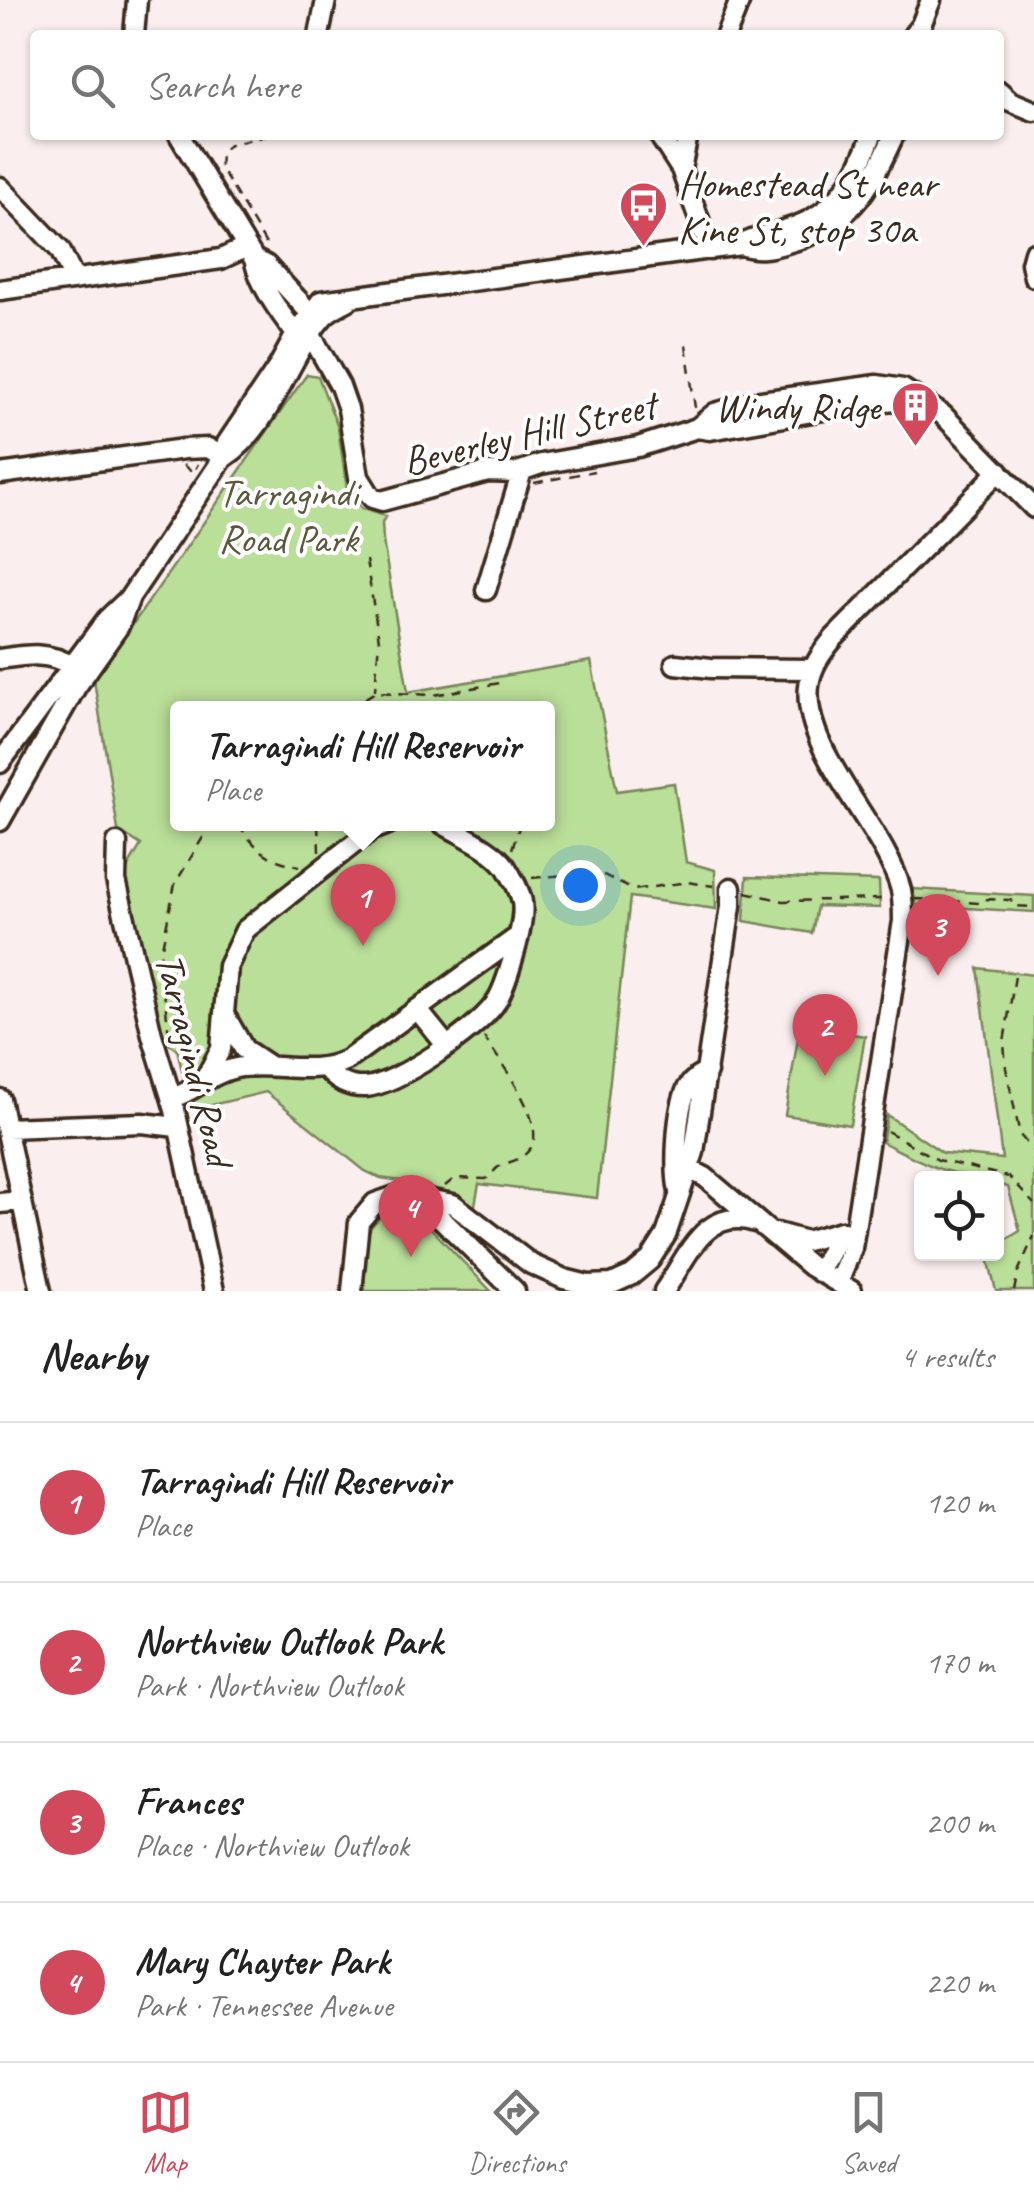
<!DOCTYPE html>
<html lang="en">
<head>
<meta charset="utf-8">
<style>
  :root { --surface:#fff; --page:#f6f6f6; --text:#222; --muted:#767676; --line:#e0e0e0; --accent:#d1495b }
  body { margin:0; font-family:Caveat,sans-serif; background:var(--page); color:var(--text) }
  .controls { position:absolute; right:30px; bottom:30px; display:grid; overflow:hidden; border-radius:10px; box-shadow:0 2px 8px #0004 }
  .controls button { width:90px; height:90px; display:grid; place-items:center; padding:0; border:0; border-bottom:2px solid var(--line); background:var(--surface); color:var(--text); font:50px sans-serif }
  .you { position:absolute; left:580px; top:885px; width:35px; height:35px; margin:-25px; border:8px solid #fff; border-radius:50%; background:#1a73e8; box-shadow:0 0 0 15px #1a73e833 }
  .badge { display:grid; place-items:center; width:65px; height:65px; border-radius:50%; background:var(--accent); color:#fff; font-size:32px; font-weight:700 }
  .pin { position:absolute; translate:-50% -82px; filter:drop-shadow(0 2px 5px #0008) }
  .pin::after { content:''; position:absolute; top:52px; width:35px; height:30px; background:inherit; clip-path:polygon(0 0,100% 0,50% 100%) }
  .popup { position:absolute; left:170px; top:701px; width:385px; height:130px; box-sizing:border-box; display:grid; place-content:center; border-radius:10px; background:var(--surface); filter:drop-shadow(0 2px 8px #0005); font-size:32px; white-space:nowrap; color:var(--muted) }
  .popup b { font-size:38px; color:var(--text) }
  .popup::after { content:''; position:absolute; left:50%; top:100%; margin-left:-20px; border:20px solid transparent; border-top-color:var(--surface) }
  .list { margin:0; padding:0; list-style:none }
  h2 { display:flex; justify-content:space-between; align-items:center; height:130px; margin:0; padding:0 40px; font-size:42px }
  h2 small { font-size:32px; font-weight:400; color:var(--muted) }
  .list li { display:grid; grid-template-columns:65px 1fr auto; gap:30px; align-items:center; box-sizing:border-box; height:160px; padding:0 40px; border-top:2px solid var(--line) }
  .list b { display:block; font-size:38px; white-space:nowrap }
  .list p { margin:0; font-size:32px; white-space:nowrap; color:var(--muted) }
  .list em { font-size:32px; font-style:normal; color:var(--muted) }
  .icon { flex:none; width:55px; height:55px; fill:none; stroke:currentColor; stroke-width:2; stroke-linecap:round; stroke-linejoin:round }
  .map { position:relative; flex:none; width:1034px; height:1291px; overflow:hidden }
  .search { position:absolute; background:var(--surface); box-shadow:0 2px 8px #0004; left:30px; right:30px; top:30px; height:110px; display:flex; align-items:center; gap:25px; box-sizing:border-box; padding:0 35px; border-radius:10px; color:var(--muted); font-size:38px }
  .sheet { height:770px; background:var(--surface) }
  nav { display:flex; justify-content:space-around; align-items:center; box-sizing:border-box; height:140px; border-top:2px solid var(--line); background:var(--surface); font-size:28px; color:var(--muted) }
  nav a { display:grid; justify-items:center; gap:5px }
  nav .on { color:var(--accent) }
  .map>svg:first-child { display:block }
  .green { fill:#badf99; stroke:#7a845c; stroke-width:2.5; fill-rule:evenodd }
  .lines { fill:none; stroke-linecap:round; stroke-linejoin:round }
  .minor-casing { stroke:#3b2a1e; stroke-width:25 }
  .path { stroke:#3b2a1e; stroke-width:2.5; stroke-dasharray:10 8; stroke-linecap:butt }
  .minor { stroke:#fff; stroke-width:18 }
  .labels { text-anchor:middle; stroke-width:8; stroke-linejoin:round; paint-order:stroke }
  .poi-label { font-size:40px; fill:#3b2a1e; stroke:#fff; text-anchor:start }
  .street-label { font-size:40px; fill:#3b2a1e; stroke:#fff }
  .park-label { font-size:40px; fill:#5b573d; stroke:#fff }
</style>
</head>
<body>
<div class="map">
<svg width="1034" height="1291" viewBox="0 0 1034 1291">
  <rect width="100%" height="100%" fill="#faefee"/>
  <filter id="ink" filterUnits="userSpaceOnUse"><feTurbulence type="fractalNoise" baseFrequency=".01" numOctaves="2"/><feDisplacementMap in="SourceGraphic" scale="20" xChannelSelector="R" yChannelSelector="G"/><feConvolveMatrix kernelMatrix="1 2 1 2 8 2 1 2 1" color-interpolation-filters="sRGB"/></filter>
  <g filter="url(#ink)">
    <path class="green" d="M307,374L318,376L338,428L347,489L362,509L386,516L382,522L383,541L408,692L591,661L617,791L674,783L686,862L715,870L716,909L630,897L597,1198L479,1184L474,1210L425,1184L380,1178L365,1171L266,1092L191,1110L177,1049L159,1037L125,872L141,845L118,830L94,680ZM178,708H548V824H178Z
      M747,877L879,881L880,908L817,906L812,933L744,921Z
      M913,889L1034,896V912L916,905Z
      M978,968L1034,975V1291H996L987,1254H996L997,1245L1020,1231L1008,1187L997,1184L996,1178C949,1178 924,1163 882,1142L887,1115L943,1153L1002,1159Z
      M800,1026L865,1036L850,1125L785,1115Z
      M401,1209L418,1215L491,1291H365C364,1254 357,1218 401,1209Z"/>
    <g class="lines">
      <defs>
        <path id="minor" d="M134,35L137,0
          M319,35L326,0
          M726,35L740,0
          M913,35L921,25L931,0
          M999,91L1010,101L1034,111
          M179,135L254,259C260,286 279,312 296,334L306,335
          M659,135L681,169
          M688,135L681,169L710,250
          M0,187L60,250L74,279
          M741,245C759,251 770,248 787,243C849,227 869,190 894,135
          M1034,252L1031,263L1034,277
          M254,259L266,265L310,313L311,335L340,386L348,409L359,477L372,498L382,501L488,472L515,473L541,464L638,447L697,428L715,413L754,402L877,385L903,389L943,415L1034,508
          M0,290L221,259L247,247
          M697,428L710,430L863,403L917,400
          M225,457C272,426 287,358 323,317C330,309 341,305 349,300
          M0,474L184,449L208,448L224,457
          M486,590L522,471
          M0,659C27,655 48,651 72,666
          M675,664L711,668L813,669
          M0,763L107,619L126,601
          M0,821L76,687L119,626L130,597L224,457L227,443L278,367L296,334L321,301L741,245C760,234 781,233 801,224C840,208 858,173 872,135
          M117,843L116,880L152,1035L175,1110L214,1291
          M417,1009L446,1045
          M227,1019L244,1049L268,1065
          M326,1068C335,1081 349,1088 366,1087C398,1084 475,1031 494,1005C506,989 526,921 522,902C520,890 512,877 506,867C492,848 463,836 443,824
          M206,1077L221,1049L228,966L245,930L370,831L388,824
          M172,1098C195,1091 211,1073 236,1068C274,1061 310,1077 347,1060L517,937
          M0,1099L41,1291
          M6,1128L142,1123L177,1127
          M689,1169L705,1177L810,1266L852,1291
          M679,1192C674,1169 676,1108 688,1087C693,1079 699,1076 707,1072
          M421,1199L515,1291
          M0,1203L22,1201
          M777,1233L806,1241L841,1231
          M819,1272L841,1231
          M839,1281L852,1248L903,921C903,911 903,900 901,890C885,828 801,750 809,686C811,667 822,652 834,638L999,471
          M352,1291L359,1222L375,1203L401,1194L453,1204L531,1264L564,1279L588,1285L612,1284L632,1275L650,1260L666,1235L694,1152L731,906V888
          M664,1291C688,1257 704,1206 755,1222"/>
      </defs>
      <use href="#minor" class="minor-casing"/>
      <path class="path" d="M267,135L228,145L221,155L220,167L269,249
        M686,345L695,408
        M183,465L193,473L198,464
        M534,483L594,471
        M366,560L379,640L375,690
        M350,708L375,692L434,695L499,683
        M238,824C258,851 267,860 300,866
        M318,824L319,852
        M512,849L520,824
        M532,878L598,872L633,890L687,882L714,886
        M746,892L783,901L887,899
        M915,899L980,903L985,899L1011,900L1015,906L1034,907
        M1015,976L1004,1042L1006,1068L1020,1135L1034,1152
        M169,1035L160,957L175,884L211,824
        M887,1131L938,1160L1009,1177L1034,1204
        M445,1186L455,1178L486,1179C490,1176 493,1172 497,1168C508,1160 518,1164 530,1149C549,1124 498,1059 484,1037
        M1014,1291L1018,1272L1034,1236"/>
      <use href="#minor" class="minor"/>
    </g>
  </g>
  <defs>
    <symbol id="bus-pin" viewBox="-11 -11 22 30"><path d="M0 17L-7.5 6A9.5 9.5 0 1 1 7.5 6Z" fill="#d1495b" stroke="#fff"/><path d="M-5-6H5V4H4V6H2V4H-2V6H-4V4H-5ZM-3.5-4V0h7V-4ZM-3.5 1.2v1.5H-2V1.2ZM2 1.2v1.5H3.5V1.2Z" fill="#fff"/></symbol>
    <symbol id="building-pin" viewBox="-11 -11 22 30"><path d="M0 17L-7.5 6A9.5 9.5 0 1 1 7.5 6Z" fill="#d1495b" stroke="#fff"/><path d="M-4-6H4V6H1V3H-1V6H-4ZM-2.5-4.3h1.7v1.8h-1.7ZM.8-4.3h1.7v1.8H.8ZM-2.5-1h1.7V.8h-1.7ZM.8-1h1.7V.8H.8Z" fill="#fff"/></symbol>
  </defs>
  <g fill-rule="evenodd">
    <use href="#bus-pin" x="616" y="178" width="55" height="75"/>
    <use href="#building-pin" x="888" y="378" width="55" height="75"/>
  </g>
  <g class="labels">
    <g class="poi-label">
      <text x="678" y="197">Homestead St near<tspan x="678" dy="46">Kine St, stop 30a</tspan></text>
      <text x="880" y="420" text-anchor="end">Windy Ridge</text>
    </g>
    <g class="street-label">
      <text transform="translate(529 432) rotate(-13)" y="14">Beverley Hill Street</text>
      <text transform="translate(195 1059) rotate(76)" y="14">Tarragindi Road</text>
    </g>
    <g class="park-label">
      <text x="288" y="506">Tarragindi<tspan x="288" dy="46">Road Park</tspan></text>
    </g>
  </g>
</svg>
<div class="controls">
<button><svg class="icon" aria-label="locate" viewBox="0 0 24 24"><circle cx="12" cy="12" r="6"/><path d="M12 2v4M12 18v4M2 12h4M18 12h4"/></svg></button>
</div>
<div class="you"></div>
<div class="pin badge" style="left:363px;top:946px">1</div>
<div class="popup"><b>Tarragindi Hill Reservoir</b>Place</div>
<div class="pin badge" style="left:825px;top:1076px">2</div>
<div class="pin badge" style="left:938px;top:976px">3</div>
<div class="pin badge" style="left:411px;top:1257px">4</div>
<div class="search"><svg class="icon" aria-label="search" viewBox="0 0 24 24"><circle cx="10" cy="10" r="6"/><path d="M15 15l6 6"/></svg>Search here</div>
</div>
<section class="sheet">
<h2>Nearby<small>4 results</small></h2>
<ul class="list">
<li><span class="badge">1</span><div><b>Tarragindi Hill Reservoir</b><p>Place</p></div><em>120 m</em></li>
<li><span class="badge">2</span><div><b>Northview Outlook Park</b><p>Park · Northview Outlook</p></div><em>170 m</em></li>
<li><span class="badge">3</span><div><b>Frances</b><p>Place · Northview Outlook</p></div><em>200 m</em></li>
<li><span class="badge">4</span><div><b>Mary Chayter Park</b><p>Park · Tennessee Avenue</p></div><em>220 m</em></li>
</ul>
</section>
<nav>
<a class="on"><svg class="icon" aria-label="map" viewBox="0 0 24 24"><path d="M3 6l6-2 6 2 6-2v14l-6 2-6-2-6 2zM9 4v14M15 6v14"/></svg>Map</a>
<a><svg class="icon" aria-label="directions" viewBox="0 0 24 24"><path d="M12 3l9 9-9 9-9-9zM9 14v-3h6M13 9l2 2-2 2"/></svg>Directions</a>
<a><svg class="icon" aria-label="saved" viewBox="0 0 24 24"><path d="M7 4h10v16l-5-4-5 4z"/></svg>Saved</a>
</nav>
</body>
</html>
